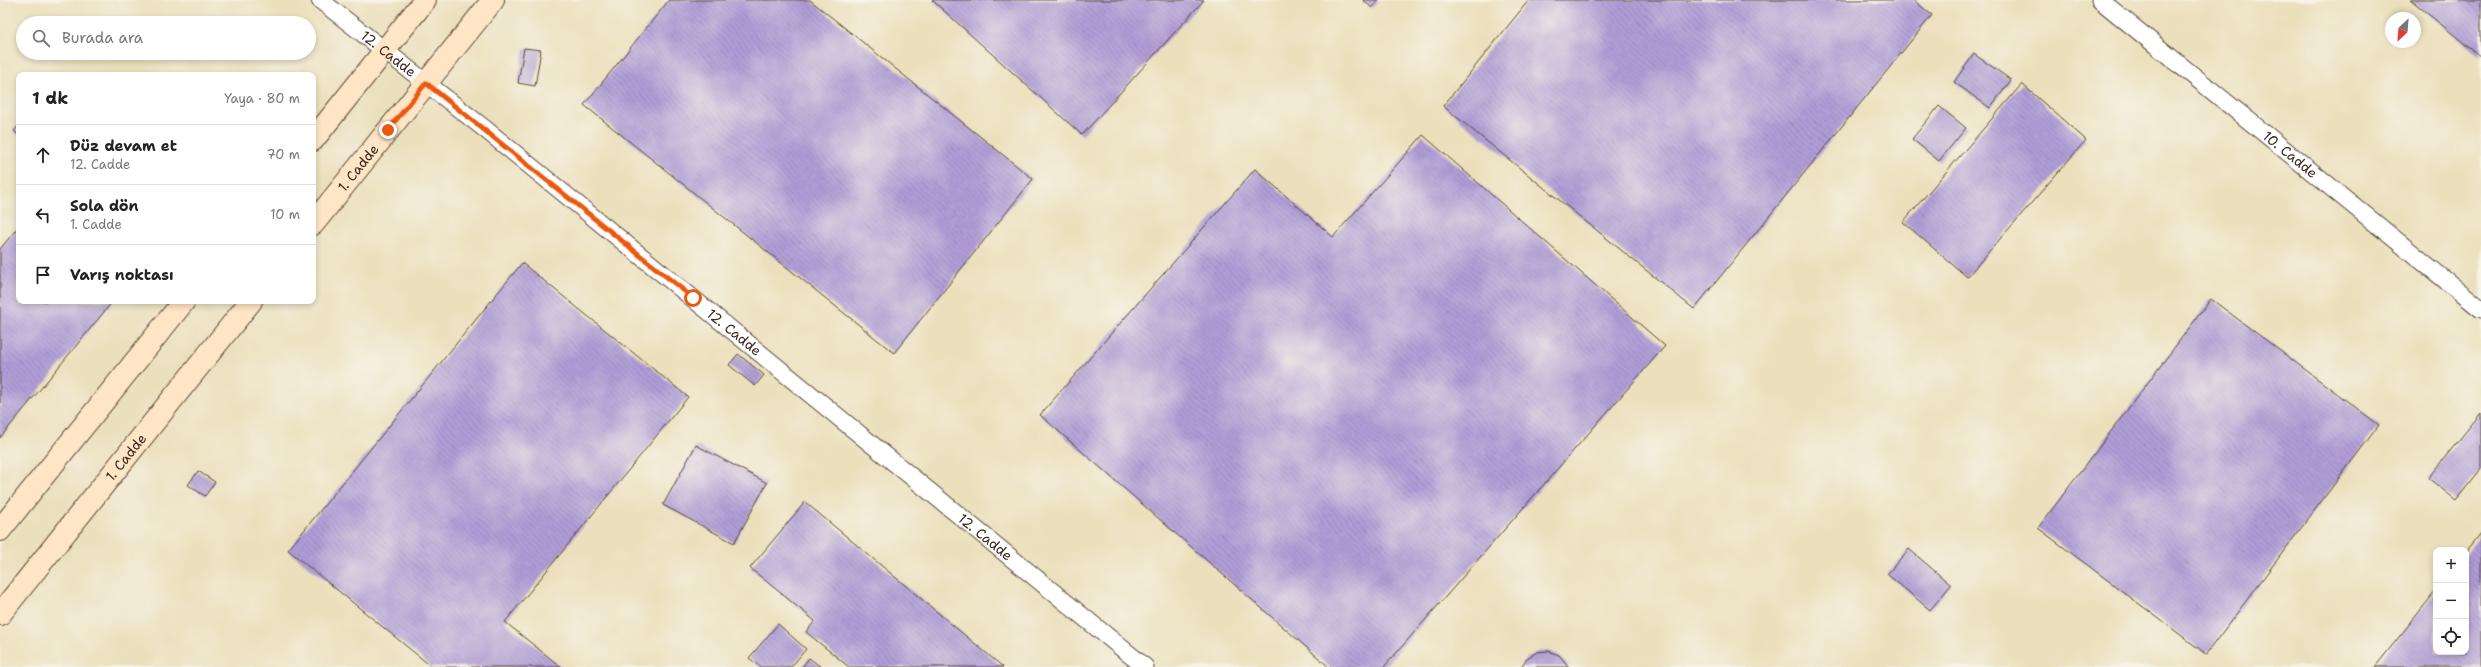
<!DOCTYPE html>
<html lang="tr">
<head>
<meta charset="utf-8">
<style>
  :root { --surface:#fff; --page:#f6f6f6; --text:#222; --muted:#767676; --line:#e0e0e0 }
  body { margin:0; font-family:"Shantell Sans",sans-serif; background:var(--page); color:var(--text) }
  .controls { position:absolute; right:12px; bottom:12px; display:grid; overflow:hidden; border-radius:8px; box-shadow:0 2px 6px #0003 }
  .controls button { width:36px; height:36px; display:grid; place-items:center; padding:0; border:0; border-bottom:1px solid var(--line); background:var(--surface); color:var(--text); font:20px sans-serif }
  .compass { position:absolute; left:2385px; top:12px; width:36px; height:36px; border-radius:50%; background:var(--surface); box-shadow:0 2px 6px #0003; rotate:206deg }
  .stop { position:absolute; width:12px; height:12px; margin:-9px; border:3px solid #ea580c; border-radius:50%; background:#fff }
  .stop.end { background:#ea580c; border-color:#fff; box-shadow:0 1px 4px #0008 }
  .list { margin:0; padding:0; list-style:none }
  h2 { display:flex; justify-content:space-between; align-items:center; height:52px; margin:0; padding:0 16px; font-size:17px }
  h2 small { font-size:13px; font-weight:400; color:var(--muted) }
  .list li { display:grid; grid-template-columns:26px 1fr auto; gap:12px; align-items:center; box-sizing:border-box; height:60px; padding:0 16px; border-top:1px solid var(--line) }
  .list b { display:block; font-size:15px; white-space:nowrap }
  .list p { margin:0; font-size:13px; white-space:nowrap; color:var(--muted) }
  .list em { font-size:13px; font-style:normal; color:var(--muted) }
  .icon { flex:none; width:22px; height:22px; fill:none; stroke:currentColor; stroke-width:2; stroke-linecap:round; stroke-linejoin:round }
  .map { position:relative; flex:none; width:2481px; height:667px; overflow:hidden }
  .search { position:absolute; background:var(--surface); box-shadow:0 2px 6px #0003; left:16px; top:16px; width:300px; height:44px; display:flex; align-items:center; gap:10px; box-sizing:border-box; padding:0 14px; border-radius:22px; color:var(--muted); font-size:15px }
  .panel { position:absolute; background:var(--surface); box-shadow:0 2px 6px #0003; left:16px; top:72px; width:300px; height:232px; border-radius:8px }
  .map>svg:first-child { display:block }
  .building { fill:url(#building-back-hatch) }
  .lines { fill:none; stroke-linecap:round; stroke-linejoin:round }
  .lane-casing { stroke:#554536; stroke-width:19 }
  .secondary-casing { stroke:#554536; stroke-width:24 }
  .lane { stroke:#fff; stroke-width:17 }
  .secondary { stroke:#fde5c5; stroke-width:22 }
  .route { stroke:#ea580c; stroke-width:5 }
  .labels { text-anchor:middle; stroke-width:3; stroke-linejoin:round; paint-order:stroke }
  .street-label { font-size:14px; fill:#3b2a1e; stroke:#f7f3e8 }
</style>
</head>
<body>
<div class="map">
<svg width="2481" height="667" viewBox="0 0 2481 667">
  <defs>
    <pattern id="building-back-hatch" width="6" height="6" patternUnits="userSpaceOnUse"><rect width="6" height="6" fill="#b09dd7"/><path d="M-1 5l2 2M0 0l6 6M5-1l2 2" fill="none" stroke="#9080ae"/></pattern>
  </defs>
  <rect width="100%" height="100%" fill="#f7f3e8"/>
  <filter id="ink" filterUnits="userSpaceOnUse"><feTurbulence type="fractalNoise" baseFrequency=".025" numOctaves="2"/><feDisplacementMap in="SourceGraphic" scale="8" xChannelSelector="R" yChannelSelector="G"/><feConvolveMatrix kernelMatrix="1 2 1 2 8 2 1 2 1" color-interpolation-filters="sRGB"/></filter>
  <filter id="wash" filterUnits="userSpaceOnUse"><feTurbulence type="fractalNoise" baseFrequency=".012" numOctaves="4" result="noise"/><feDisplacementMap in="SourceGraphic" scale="16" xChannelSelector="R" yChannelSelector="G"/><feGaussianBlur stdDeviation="0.9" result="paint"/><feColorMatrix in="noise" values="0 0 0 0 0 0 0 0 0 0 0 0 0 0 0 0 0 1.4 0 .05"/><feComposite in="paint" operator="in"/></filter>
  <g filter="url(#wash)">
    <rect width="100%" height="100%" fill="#ebe0bc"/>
    <g id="blocks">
      <path class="building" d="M669,0H810L1033,179L894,353L584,105Z
        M932,0H1204L1082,135Z
        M1363,0H1379L1372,8Z
        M1529,0H1913L1932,15L1694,309L1443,106Z
        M2411,0H2481V57Z
        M524,48L541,50L535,86L518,83Z
        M1974,54L2011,80L1990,108L1954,82Z
        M2022,84L2086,140L1967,277L1903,222Z
        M1939,106L1966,128L1939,161L1912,139Z
        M19,125V136L14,131Z
        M1423,135L1665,346L1384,667H1329L1040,415L1255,169L1333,237Z
        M19,226V301H113L0,438V249Z
        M522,263L688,397L505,622L561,667H432L288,550Z
        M2211,299L2379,425L2206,654L2038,528Z
        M738,354L764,375L755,386L729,365Z
        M2481,413V469L2456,500L2428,478Z
        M696,445L767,483L734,543L663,505Z
        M198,471L215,482L205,496L188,485Z
        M805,502L1003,667H849L806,632L815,621L750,568Z
        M2481,534V667H2375L2436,591V652H2466V553Z
        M1909,549L1951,585L1930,610L1887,574Z
        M778,624L806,649L791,667H760L749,658Z
        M1548,651L1559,655L1569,667H1521L1527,658L1537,652Z
        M809,658L821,667H802Z"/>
    </g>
  </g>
  <g filter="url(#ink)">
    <use href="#blocks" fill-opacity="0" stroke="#554536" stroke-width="1"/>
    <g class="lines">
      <defs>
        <g id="lane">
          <path id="s1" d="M320,0L485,129L1145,667"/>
          <path id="s2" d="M2100,0L2481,309"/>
        </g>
        <g id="secondary">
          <path d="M313,140L425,0"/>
          <path id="s3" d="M313,224L493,0"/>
          <path d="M0,530L184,301"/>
          <path id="s4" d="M0,614L251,301"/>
        </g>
      </defs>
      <use href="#lane" class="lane-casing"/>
      <use href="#secondary" class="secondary-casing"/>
      <use href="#lane" class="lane"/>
      <use href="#secondary" class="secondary"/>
    </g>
  </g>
  <g class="lines" filter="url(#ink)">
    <path class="route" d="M388,130L426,83L693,298"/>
  </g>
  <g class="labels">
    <g class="street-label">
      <text dy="5" stroke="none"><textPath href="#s1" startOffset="87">12. Cadde</textPath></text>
      <text dy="5" stroke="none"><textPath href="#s2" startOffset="245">10. Cadde</textPath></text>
      <text dy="5" stroke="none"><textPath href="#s3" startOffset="72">1. Cadde</textPath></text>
      <text dy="5" stroke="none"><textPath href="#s1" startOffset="531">12. Cadde</textPath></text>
      <text dy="5" stroke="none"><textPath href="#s4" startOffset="201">1. Cadde</textPath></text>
      <text dy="5" stroke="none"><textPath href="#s1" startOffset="855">12. Cadde</textPath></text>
    </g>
  </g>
</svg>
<div class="controls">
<button>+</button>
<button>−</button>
<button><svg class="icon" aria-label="locate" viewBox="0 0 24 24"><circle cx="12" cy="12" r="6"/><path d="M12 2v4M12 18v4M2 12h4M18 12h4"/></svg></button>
</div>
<svg class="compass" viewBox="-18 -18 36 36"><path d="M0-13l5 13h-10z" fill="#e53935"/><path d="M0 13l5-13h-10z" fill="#767676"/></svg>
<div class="stop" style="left:693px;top:298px"></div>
<div class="stop end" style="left:388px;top:130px"></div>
<div class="search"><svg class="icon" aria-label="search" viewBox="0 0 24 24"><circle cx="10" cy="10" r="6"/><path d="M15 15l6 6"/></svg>Burada ara</div>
<section class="panel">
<h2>1 dk<small>Yaya · 80 m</small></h2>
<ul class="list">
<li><svg class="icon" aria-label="ahead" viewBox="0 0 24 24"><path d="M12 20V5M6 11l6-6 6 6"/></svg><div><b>Düz devam et</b><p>12. Cadde</p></div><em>70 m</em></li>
<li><svg class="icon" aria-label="left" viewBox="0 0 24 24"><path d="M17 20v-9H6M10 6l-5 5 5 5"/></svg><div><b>Sola dön</b><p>1. Cadde</p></div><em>10 m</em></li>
<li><svg class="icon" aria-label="arrive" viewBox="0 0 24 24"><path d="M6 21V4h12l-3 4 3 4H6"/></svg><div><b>Varış noktası</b></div></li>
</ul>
</section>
</div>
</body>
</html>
